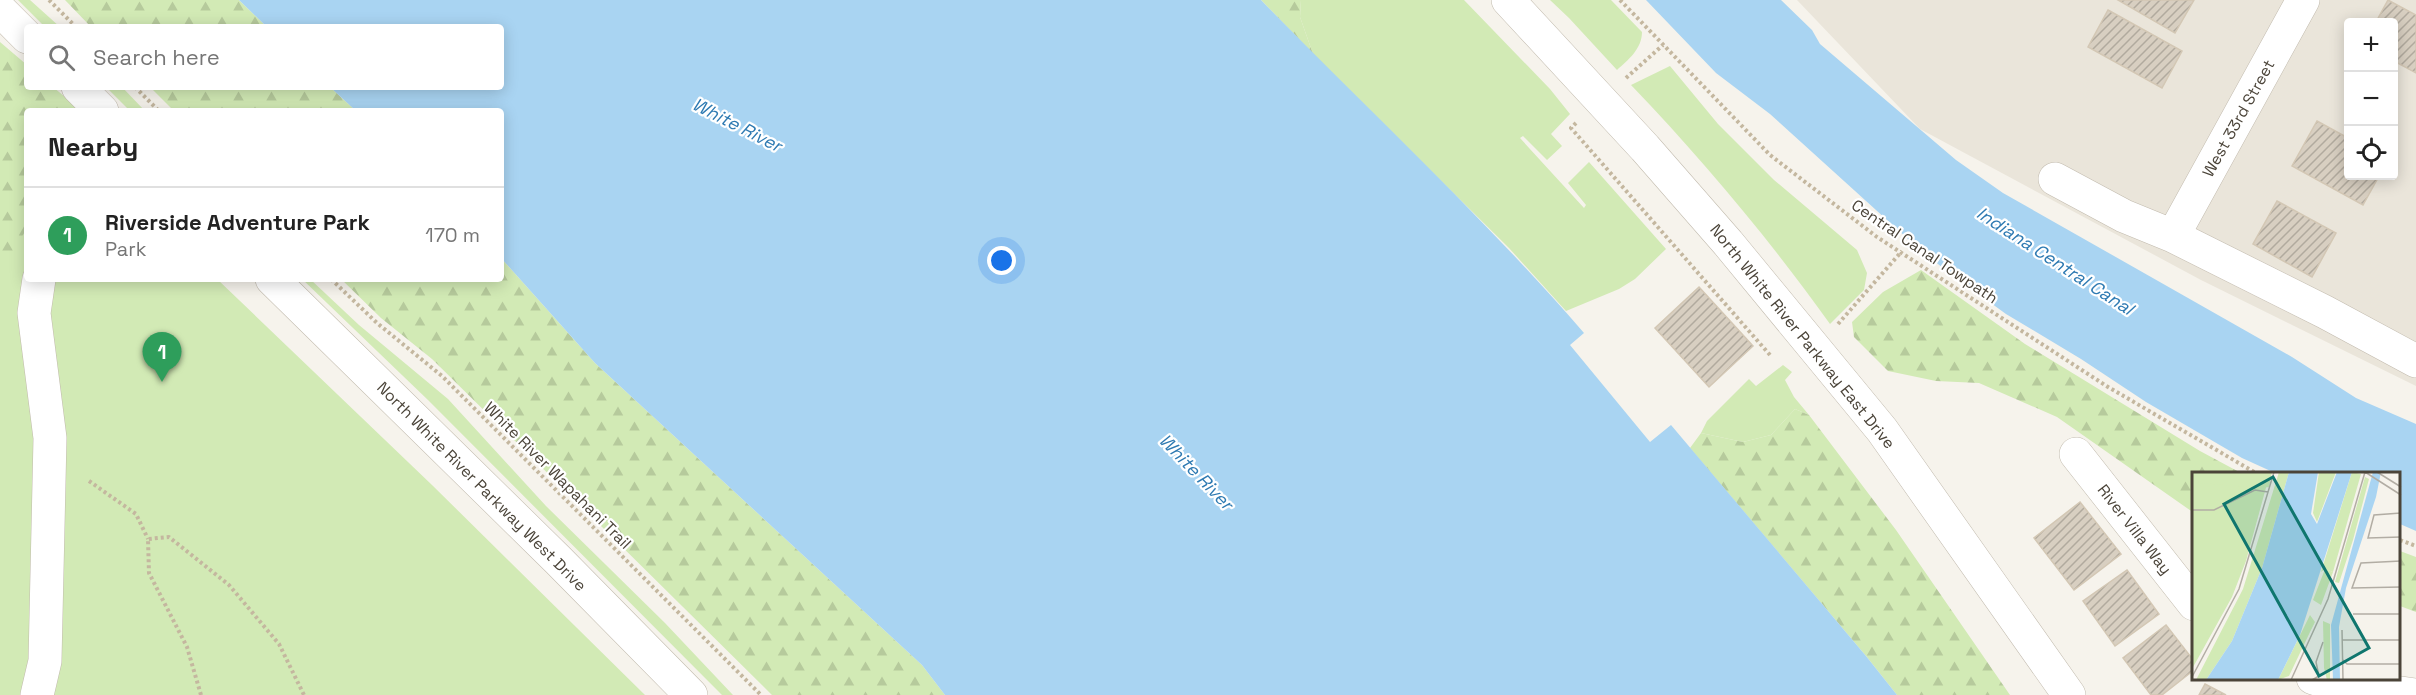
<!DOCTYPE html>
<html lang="en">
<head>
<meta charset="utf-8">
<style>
  :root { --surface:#fff; --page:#f6f6f6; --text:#222; --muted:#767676; --line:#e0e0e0; --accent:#fc3f1d }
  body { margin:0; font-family:"Space Grotesk",sans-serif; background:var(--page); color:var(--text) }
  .controls { position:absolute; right:18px; top:18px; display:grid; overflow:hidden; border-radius:6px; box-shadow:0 3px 15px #0003 }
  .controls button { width:54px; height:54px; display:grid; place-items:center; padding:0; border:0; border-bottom:2px solid var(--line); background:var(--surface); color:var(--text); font:30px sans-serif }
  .you { position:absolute; left:1002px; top:261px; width:21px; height:21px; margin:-15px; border:4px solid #fff; border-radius:50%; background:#1a73e8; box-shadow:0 0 0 9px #1a73e833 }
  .badge { display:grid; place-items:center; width:39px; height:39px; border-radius:50%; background:var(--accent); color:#fff; font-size:20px; font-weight:700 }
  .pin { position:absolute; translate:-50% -50px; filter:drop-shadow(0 2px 3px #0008) }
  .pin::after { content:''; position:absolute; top:32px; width:21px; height:18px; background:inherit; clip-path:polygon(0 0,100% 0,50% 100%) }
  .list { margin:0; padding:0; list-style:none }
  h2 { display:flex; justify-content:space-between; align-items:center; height:78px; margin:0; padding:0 24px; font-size:26px }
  h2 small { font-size:20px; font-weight:400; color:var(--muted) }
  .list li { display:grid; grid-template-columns:39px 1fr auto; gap:18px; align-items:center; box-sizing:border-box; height:96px; padding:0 24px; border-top:2px solid var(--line) }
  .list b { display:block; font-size:22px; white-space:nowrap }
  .list p { margin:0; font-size:20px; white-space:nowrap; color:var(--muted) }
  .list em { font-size:20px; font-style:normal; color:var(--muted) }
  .icon { flex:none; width:33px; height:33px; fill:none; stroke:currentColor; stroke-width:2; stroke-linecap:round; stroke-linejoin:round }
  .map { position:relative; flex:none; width:2416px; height:695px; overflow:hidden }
  .search { position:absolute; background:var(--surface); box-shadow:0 3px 15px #0003; left:24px; top:24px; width:480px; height:66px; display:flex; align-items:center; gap:15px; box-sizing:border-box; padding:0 21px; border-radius:6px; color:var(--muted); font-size:22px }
  .panel { position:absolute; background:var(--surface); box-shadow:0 3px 15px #0003; left:24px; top:108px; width:480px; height:174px; border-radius:6px }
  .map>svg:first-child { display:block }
  .residential { fill:#eae5da; fill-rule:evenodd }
  .green { fill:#d2eab5 }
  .forest { fill:url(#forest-firs) }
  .water { fill:#a9d4f2 }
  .building { fill:url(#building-hatch); stroke:#d3c7b4; stroke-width:1.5 }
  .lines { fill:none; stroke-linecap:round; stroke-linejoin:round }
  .minor-casing { stroke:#c2bbae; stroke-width:34 }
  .path { stroke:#c4b79f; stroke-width:4; stroke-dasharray:3 3; stroke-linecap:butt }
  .minor { stroke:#fff; stroke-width:33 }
  .labels { text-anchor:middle; stroke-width:4.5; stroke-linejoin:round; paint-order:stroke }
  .street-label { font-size:16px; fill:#4b4439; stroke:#fff }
  .water-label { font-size:18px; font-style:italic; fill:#2e7ab2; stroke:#fff }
  .inset-road { fill:none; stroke:#b2ada4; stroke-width:1.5 }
  .view { fill:#0f766e; fill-opacity:0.15; stroke:#0f766e; stroke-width:3 }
  .inset-edge { fill:none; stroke:#4b4439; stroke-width:3 }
</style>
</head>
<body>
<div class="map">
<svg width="2416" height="695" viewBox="0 0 2416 695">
  <defs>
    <pattern id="forest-firs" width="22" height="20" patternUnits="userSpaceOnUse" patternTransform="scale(1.5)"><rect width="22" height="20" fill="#d2eab5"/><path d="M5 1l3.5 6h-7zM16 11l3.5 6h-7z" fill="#b6ca9c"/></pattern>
    <pattern id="building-hatch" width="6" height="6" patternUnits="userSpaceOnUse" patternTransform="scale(1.5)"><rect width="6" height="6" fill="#d8cfc1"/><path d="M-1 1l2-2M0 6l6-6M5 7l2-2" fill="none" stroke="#b1aa9e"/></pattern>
  </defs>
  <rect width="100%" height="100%" fill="#f6f3ec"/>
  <path class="residential" d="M1797,0H2416V386L2201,280L1920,129ZM2348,22H2394V176H2348Z"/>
  <path class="green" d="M18,0H30L60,27H45Z
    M1301,0H1464L1550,89L1570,114L1551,134L1562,146L1547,160L1523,136L1520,138L1584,208L1586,205L1568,183L1589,162L1666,249L1635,279L1619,289L1566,311L1509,248L1313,54L1300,17Z
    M1550,0H1611L1642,32C1642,49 1628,60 1617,70L1569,18Z
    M1670,66L1718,124L1774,180L1857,250L1867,273L1864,290L1830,324C1770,240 1703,160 1631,85Z
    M106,87H122L145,111H130Z
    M0,101L27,111V279H217L432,485L645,695H0Z
    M302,279H310L359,325L448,399L546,506L665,623L733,695H722L428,400Z
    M1783,365L1792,372L1785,380L1794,397L1809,415L1795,409L1771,435L1743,442L1701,433L1707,421L1749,379L1756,386Z"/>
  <path class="forest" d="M65,0H239L267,27H91Z
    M1261,0H1301L1300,17L1313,54Z
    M0,42L27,65V87H53L82,111H27V228L0,275Z
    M150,87H330L356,111H174Z
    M501,258L595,363L922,665L945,695H772L432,359L381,318L341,279H501Z
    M1921,270L2025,344L2200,451L2241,473H2194V513L2057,417L1979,383L1936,381L1888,371L1854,337L1852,322L1883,292Z
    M1795,409L1809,415L1896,530L2010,695H1897L1866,656L1690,448L1701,433L1743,442L1771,435Z
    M2400,551L2416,557V612L2400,606Z"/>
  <path class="water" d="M239,0H1261C1369,111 1483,216 1584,333L1570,345L1650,442L1671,425L1866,656L1897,695H945L922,665L595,363L501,258V111H356L330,87H501V27H267Z
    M1646,0H1781L1812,30L1820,44L1956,160L2003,193L2292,357L2356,398L2416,424V531L2400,524V473H2275L2242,458L2146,402L2081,359L2006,314L1944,269L1908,239L1770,114L1716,73Z"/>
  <path class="building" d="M2118,0H2194L2175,33Z
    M2388,0L2416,15V73L2394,61V22H2376Z
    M2108,10L2182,51L2162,88L2088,47Z
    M2317,121L2348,138V176H2379L2363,205L2292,166Z
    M2277,201L2336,233L2312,277L2253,244Z
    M1699,287L1753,346L1709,387L1655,328Z
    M2080,502L2121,554L2074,590L2034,538Z
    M2127,570L2159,614L2115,646L2083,601Z
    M2166,625L2194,661V670L2162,695H2151L2123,658Z
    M2205,684L2226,695H2199Z"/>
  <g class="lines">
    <defs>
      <path id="minor" d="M1508,0L1645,148L1728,243L1882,430L2069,695
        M0,10L27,37
        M78,87L102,111
        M2055,179L2124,216L2173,236L2325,312L2416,361
        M2173,236L2303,0
        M272,279L558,560L691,695
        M2076,454L2194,604
        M2313,678L2330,683L2415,695
        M37,695L45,661L50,438L34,313L39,279"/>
    </defs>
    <use href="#minor" class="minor-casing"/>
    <path class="path" d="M49,0L76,27
      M1620,0L1770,155L1877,237L2108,387L2256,473
      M1626,78L1663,45
      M135,87L159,111
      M1576,123L1571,128L1770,355
      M331,279L377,323L442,376L761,695
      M1838,324L1902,251
      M89,481L136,514L148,539
      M2400,540L2416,546
      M201,695L187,647L149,573L148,539L169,537L229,585L279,644L304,695"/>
    <use href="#minor" class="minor"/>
  </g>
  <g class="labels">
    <g class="street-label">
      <text transform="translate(2238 118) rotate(-61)" y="6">West 33rd Street</text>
      <text transform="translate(1925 251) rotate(34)" y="6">Central Canal Towpath</text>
      <text transform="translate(1803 336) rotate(51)" y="6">North White River Parkway East Drive</text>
      <text transform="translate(558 475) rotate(45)" y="6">White River Wapahani Trail</text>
      <text transform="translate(482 486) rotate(45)" y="6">North White River Parkway West Drive</text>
      <text transform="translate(2135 529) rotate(52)" y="6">River Villa Way</text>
    </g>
    <g class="water-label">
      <text transform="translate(737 125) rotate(27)" y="6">White River</text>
      <text transform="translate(2055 261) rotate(33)" y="6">Indiana Central Canal</text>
      <text transform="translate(1196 472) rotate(46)" y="6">White River</text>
    </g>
  </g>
  <g transform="translate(2192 472)">
    <rect width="208" height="208" fill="#f6f3ec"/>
    <path d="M0,0L75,12L54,89L40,125L0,197ZM133,97L141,100L129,133L121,128Z" fill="#d2eab5"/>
    <path d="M0,0H80L77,15L70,16L7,11ZM87,0H97L70,96L40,169L14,208H4L51,117ZM127,0H144L125,50L121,41ZM160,0L169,2L141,100L133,97L129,100ZM173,5L177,7L161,68L147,111L143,110ZM118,143L123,150L118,160L97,204L86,208ZM131,149L138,152V208H135L132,196Z" fill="#d2eab5"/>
    <path d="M97,0H126L119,42L125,52L145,0H160L108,163L86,208H14L40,169L70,96ZM181,0H189L184,25L154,116L147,155L148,208H141L139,153Z" fill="#a9d4f2"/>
    <path class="inset-road" d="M173,0L209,23M185,0L209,15M0,38H22L63,18L76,20M209,41L182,43L176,66L209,65M209,89L169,91L160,116L209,115M161,142H209M150,158L151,208M150,168H209M151,188L155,192H209M0,205L47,117L82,0M99,208L136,127L173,0M120,208L127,204L124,190L131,170"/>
    <path class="view" d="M81,5L177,176L127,204L32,32Z"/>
    <rect width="208" height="208" class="inset-edge"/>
  </g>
</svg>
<div class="controls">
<button>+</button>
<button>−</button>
<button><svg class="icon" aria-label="locate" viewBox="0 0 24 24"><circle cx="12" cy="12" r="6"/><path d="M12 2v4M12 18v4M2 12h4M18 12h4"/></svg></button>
</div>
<div class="you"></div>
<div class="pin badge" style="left:162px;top:382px;background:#2e9e5b">1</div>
<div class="search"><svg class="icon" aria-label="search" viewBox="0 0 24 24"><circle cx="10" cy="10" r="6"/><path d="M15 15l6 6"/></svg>Search here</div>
<section class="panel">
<h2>Nearby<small></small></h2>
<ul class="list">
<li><span class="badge" style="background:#2e9e5b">1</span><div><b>Riverside Adventure Park</b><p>Park</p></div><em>170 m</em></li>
</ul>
</section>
</div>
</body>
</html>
